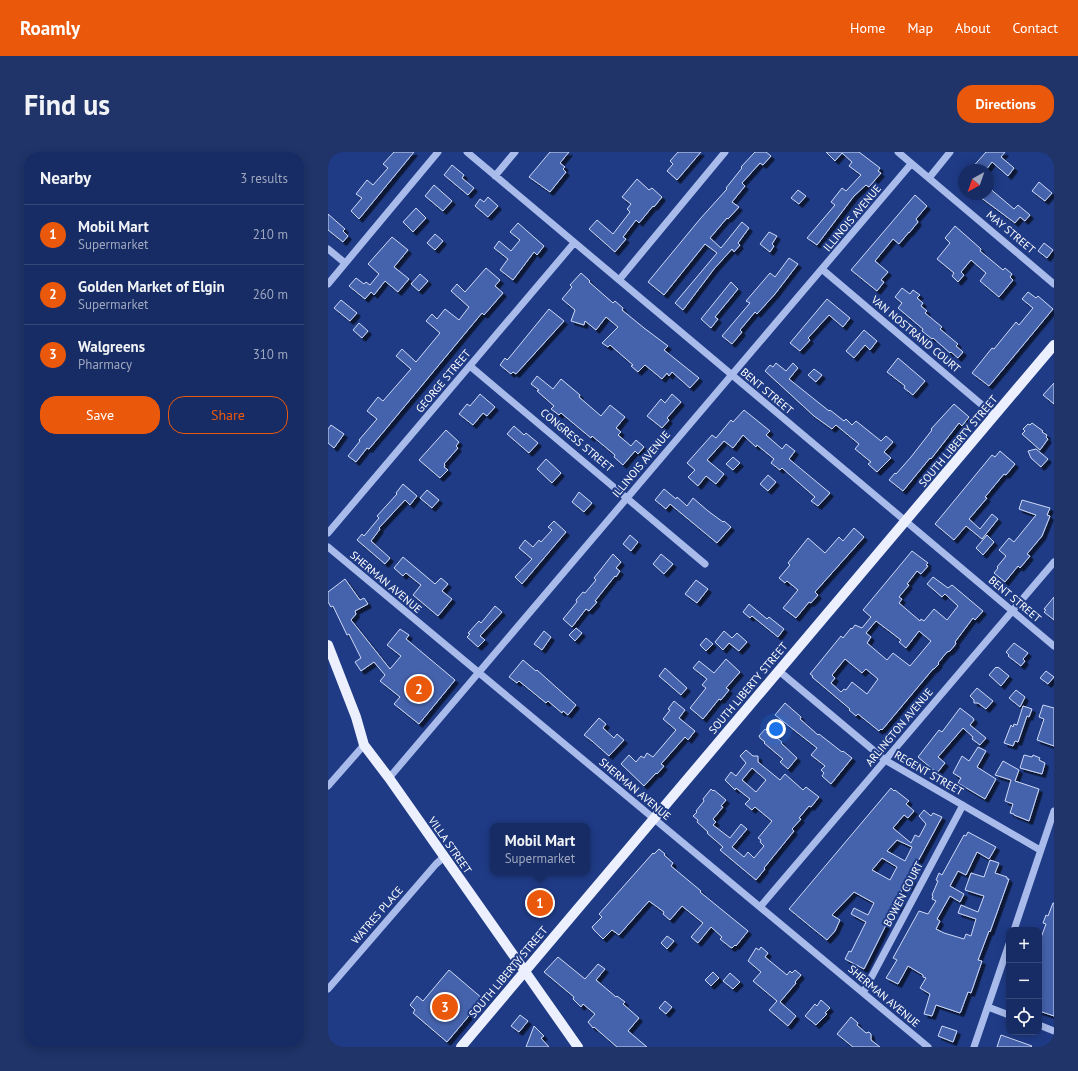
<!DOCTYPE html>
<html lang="en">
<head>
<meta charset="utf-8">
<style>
  :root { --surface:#172c64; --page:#20346a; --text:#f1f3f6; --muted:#9ea7bf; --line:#364878; --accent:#ea580c }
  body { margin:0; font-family:"PT Sans",sans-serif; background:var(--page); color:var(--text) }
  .controls { position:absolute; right:12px; bottom:12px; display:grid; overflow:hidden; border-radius:8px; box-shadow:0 2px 10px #0003 }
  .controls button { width:36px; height:36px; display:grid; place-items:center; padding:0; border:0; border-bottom:1px solid var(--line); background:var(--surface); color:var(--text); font:20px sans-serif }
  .compass { position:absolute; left:630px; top:12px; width:36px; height:36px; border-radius:50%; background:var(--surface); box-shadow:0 2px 10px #0003; rotate:220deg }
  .you { position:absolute; left:448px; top:577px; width:14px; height:14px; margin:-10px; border:3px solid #fff; border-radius:50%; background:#1a73e8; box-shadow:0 0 0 6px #1a73e833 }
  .badge { display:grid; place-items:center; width:26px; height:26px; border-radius:50%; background:var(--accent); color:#fff; font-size:13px; font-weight:700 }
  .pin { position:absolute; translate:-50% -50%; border:2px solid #fff; box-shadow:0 1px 4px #0006 }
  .popup { position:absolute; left:162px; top:671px; width:100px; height:52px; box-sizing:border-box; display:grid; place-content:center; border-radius:8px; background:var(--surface); filter:drop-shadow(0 1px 3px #0005); font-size:13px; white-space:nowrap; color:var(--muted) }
  .popup b { font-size:15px; color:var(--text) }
  .popup::after { content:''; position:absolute; left:50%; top:100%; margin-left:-8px; border:8px solid transparent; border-top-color:var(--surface) }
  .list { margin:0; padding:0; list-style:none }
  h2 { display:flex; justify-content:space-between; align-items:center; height:52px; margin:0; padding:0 16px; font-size:17px }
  h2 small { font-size:13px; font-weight:400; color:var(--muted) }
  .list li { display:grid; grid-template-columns:26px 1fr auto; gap:12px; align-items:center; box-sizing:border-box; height:60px; padding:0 16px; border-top:1px solid var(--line) }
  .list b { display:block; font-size:15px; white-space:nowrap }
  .list p { margin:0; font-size:13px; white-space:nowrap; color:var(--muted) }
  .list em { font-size:13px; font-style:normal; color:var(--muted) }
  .actions { display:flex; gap:8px; padding:12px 16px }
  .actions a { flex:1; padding:9px 0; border:1px solid var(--accent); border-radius:16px; text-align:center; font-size:14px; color:var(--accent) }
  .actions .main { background:var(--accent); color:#fff }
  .icon { flex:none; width:22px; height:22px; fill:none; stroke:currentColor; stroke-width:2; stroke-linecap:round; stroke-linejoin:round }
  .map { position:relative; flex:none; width:726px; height:895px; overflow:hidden; border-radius:16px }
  header { display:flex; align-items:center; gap:24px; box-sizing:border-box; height:56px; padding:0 20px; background:var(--accent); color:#fff }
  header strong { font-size:19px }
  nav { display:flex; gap:22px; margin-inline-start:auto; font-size:14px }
  .intro { display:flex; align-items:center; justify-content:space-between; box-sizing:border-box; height:96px; padding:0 24px }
  h1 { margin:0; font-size:28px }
  .button { padding:10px 18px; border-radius:16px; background:var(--accent); color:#fff; font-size:14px; font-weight:700 }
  main { display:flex; gap:24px; padding:0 24px }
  aside { flex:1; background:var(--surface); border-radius:16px; box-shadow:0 2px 10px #0003 }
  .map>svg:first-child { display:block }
  .building { fill:#4462ac; stroke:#cdd9f7; fill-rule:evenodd; filter:url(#shadow) }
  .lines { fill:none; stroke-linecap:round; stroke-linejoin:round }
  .minor { stroke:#a8bbea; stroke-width:7 }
  .major { stroke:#ecf0fe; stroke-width:10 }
  .labels { text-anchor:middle; stroke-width:4; stroke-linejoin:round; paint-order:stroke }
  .street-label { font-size:11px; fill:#fff; stroke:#1f3b86 }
</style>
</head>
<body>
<header>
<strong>Roamly</strong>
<nav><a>Home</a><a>Map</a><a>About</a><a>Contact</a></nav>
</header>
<div class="intro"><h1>Find us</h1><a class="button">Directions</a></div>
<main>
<aside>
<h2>Nearby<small>3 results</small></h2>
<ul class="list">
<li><span class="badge">1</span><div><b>Mobil Mart</b><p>Supermarket</p></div><em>210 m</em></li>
<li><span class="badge">2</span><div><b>Golden Market of Elgin</b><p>Supermarket</p></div><em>260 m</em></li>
<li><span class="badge">3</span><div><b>Walgreens</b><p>Pharmacy</p></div><em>310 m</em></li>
</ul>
<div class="actions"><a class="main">Save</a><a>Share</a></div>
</aside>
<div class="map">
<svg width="726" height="895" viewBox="0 0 726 895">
  <defs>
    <filter id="shadow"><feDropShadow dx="3.5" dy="3.5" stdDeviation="0" flood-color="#0009"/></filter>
  </defs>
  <rect width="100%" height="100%" fill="#1f3b86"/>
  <path class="building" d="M66,0H86L31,67L23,59L34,46L28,42L39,28L45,33L60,16L55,12Z
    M222,0H241L232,11L237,15L235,17L238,20L222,40L201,25Z
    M350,0H373L349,28L339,19L345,12L342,9Z
    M427,0H438L443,4L435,13L432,11L414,31L417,34L404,50L411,55L400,67L399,66L382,86L393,96L414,70L421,76L410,91L412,93L406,100L404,97L386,117L355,158L347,151L389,101L377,92L336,143L320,130L372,67L399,37L398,36L414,16L413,15Z
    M498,0H531L552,16L550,19L553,21L541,35L538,33L526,44L489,93L479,86L507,53L503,50L514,36L518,39L533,23L521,14L524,10L514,1L507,9Z
    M658,0H677L673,5L686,16L680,24L664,10L658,18H642Z
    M124,13L136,23L134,26L146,36L140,43L116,23Z
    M309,27L321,38L324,36L334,45L326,55L325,54L311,71L308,68L295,85L298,87L287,100L261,77L269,68L285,82L302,60L299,57L303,52L294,45Z
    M711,30L724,41L717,49L704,39Z
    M106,33L124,49L115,59L97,44Z
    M660,35L686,57L690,53L702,63L697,69L692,65L687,71L648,42H660Z
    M470,38L478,44L471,52L463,46Z
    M587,43L599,54L588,67L590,70L581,81V80L571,92L565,87L547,109L560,120L553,128L556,130L549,139L523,118Z
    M160,45L170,54L160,65L147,54L152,47L156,50Z
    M88,56L98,66L85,80L75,70Z
    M0,62L17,77L15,79L20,84L15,90L0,78Z
    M190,71L216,94L209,103L206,100L185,128L172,118L180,107L166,96L171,89L183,99L192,88L182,80Z
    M627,74L653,97L652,99L675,118L677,116L684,122L682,125L685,128L671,145L652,129L658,121L643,108L633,120L636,123L630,130L624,124L626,121L609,107L622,91L617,86Z
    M441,80L449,84L444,92L446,94L442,100L432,92Z
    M107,82L115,89L107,98L99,91Z
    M64,85L80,98L66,115L81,127L70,140L57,129L46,143L43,140L37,147L21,134L28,126L36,132L38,130L42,133L51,122L40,112Z
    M716,91L725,98L719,106L710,99Z
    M461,106L470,112L447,142L429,162L427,160L412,178L414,180L404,192L394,184L422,151L418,149L442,121L447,125Z
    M158,116L172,128L167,134L175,141L156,163L154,161L57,278L41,297L39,296L28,310L20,304L32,289L31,288L49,267L39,259L50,245L55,249L83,217L68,204L74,197L88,210L112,181L98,169L104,162L109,167L117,157L131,168L141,155L123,139L129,132L137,140Z
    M253,121L262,129L261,130L285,151L287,149L295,156L294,158L316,176L340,194L336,198L371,226L362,236L344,220L341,224L339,221L334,227L317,213L310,220L303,214L305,213L282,193L280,195L274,191L290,175L278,165L268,178L257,169L256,173L243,169L247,158L234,147L244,135L242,133Z
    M92,122L100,129L91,139L83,132Z
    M403,130L410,137L387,165L390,167L383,176L373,167Z
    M574,136L582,142L585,138L592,143L589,146L595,151L593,154L599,159L597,161L614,175L612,177L630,192L628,194L635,200L630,206L623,200L622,201L605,186L604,187L594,179L595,177L570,156L574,151L567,145Z
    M700,140L708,146L710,144L725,157L681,210L661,234L644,221L664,196L666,197L688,170L691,173L705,156L694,147Z
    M499,147L522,166L515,175L501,163L480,186L482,188L472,199L462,191Z
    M13,148L29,161L22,169L6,156Z
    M221,157L236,169L188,222L185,220L183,222L172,213L177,206L179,208L181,206Z
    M31,171L40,179L34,186L25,178Z
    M536,178L549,189L542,198L537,193L526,206L518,199Z
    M570,206L597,229L585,243L576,236L577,234L559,220Z
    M448,211L458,219L465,211L470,216L461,227L501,259L502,258L516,269L518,267L524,273L528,269L553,289L558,284L565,290L556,300L563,306L549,320L540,312L543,310L527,297L531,292L508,273L504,277L486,264L437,219L442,213L445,215Z
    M486,217L494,223L488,230L480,223Z
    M209,224L225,237L233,227L252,243L251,245L273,264L282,253L297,265L288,276L293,280L290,283L303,294L308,288L316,295L310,302L307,299L295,313L286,305L287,303L264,284L263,286L233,261L231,263L223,257L226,254L209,239L211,238L203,232Z
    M726,231V252L715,243Z
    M152,242L167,255L159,264L155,261L145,273L131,262L139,252L142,254Z
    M344,242L353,250L339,266L341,268L334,276L319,264L333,247L337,251Z
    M626,252L641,265L634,274L631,271L603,307L602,306L575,339L561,328L567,321L568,322L583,305L604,278L603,277Z
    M416,258L442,279L438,283L454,297L458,292L467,299L461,307L502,341L490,354L483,349L487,345L454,316L452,318L443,311L446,307L429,293L428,295L415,283L405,296L396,289L379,308L396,322L388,332L378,324L370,334L360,325L367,318L359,311L384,283L388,286L403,268L405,270Z
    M704,271L715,279L714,280L719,283L718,285L720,287L712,298L694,282L697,279L695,277L700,272L702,273Z
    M3,273L16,282L6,296L0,291V277Z
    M186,274L196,283L198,281L210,291L201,301L179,282Z
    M118,278L131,290L128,294L130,296L116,312L117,313L116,315L120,318L112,326L91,308Z
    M708,297L720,307L713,315L703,306L700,299Z
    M672,299L687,312L678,323L676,322L657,345L659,346L641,367L652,377L664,362L670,367L654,387L638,374L626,388L607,372L664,303L667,305Z
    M405,305L412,311L405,318L398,312Z
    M218,307L233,321L224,331L209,317Z
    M440,323L448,330L440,339L432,332Z
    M75,332L89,344L82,353L77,348L51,376L52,377L43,389L62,406L57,412L29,388L34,382L36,384L51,366L49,364L69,342L68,341Z
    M336,337L348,347L349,345L359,354L365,346L380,359L395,370L396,369L403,375L389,391L342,352L338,357L327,348Z
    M99,338L111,348L104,356L92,346Z
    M251,340L264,351L256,360L244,350Z
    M694,348L722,356L719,363L722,364L714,384L699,402L702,404L692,416L690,414L677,430L666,421L670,416L669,415L678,404L671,398L681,386L686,390L708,363L691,357Z
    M226,369L238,380L194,432L187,425L204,407L191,396L197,388L205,395L211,388L213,390L224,378L220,375Z
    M526,376L536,385L487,440L490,443L483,451L481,450L468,466L455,456L470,438L459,429L457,431L451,426L462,413L460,411L480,386L497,401L511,385L515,389Z
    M302,383L310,390L303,399L295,392Z
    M659,383L666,390L655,403L648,396Z
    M584,399L600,411L598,413L600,414L593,422L589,419L579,432L581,433L571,445L574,447L571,451L592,469L593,467L596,469L606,457L619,468L630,454L617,442L614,445L599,432L605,425L620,436L624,433L655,459L647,468L645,466L627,490L628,491L627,493L622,499L619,500L610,511L611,512L606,517H605L554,578L553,577L551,579L530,562L528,564L521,558L522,557L484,525L485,524L482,522L513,484L515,486L523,476L524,477L527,473L534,476L543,465L535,458ZM548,469L573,488L571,490L578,496L591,479L603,489L582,514L565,501L559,508L539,491L543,485L538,481ZM517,507L534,521L538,517L550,527L539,542L524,530L518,538L516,537L513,540L503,531L507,526L504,523Z
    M285,402L293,410L288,416L292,419L288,425L287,424L267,449L269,450L261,459L258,457L244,475L235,467L249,450L248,448L255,440L257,441L268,428L266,426Z
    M333,402L345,412L336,422L325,412Z
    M75,405L107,432L113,426L120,432L114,439L124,447L110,464L85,443L93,433L78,421L75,424L66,416Z
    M17,427L32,448L36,446L40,452L27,459L28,462L23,468L62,517L73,504L59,493L72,477L81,483L78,487L127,528L91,572L66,552L72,545L52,529L57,523L46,510L33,519L27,510L33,506L21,482L19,483L5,454L3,455L0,450V440Z
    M368,428L380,437L369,451L357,442Z
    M726,445V468L716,460L718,458L716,457Z
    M421,452L439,467L441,465L456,477L450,485L424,464L422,466L415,460Z
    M167,454L174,460L152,484L157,488L150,495L139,485L142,482L140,481L151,469L153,471Z
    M248,476L254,481L247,489L241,483Z
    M216,479L223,485L214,498L206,492Z
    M396,479L404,486L409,481L419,490L411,499L401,491L395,498L387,490Z
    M378,486L385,492L378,499L372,493Z
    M686,491L700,501L695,507L697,509L693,514L680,504L681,503L678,500Z
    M398,507L412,520L398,536L401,538L393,548L391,547L375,567L362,556L378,536L374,533L379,527L365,516L371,509L386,521Z
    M195,508L208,519L209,518L248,553L240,563L235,559L234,561L220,549L218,551L191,529L189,531L181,525Z
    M668,515L669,516L670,515L681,524L673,534L661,523Z
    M337,516L359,536L353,543L331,524Z
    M718,519L726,525L720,532L712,526Z
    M649,536L665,549L658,557L650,551H646V548L642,544Z
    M688,538L697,545L692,555L681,546Z
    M346,549L357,558L351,566L367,579L360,588L357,585L333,612L336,614L329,622L328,621L316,634L293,612L301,603L308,610L313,604L316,606L319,601L325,605L348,578L335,567L342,558L340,557Z
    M457,551L473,565L472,567L490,583L491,582L514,600L515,599L524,606L503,632L494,624L496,621L493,618L497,614L483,603L489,596L447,563Z
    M715,553L726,556V594L709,588L716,567L711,565Z
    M695,554L704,557L701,565L699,564L690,590L687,589L685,594L676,591L683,573L685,575L686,572L689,573Z
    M632,556L645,566L646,568L642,573L658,586L652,593L644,587L645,585L635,576L610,605L617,611L609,621L590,605L611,578L614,580Z
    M271,566L278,572L275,576L286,586L289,582L296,588L281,604L264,589L256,583Z
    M437,577L443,582L446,581L449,584V586L454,590L453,591L469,606L460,617L452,610L455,607L436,591L437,590L432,586L431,584Z
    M650,595L658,599L649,615L668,627L657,647L630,631L633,626L625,621L634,604L641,609Z
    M418,598L425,604H430V610L452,628L457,622L475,638L478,635L491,645L483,655L481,654L471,666L473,667L464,677L466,679L436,716L437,717L428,728L392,698L395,695L379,681L380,680L369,670L370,668L365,664L369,660L368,659L376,649L375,647L383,637L385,639L386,638L398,648L393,654L395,655L385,667L388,670L385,673L402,686L413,672L419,677L404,695L416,705L420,700L426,706L436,694L432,690L433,688L430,686L444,669L427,655L424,658L417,652L422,647L408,636L407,638L397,628L403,620L408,624L418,611L412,604ZM424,616L438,628L428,640L414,628Z
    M696,603L704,605L705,603L712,606L711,608L717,611L714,622L692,616Z
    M675,609L691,618L687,629L711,637L701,669L686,663V662L682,661L685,652L677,649L683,628L667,623Z
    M563,636L566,639L567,638L581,649L578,652L586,659L580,666L576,663L565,676L583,691L587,683L591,685L598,672L591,664L596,658L603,664L605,661L614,665L581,726L584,728L580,736L576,735L569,747L573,749L569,757L566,755L558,770L559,771L536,817L517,807L521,799L523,800L538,770L523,762L526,756L540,763L546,751L526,740L504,763L512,768L507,779L499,788L461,757ZM569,688L584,695L577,709L559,699ZM554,706L569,715L562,728L544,718Z
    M640,680L668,695L661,707L649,700L638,723L630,719L622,734L636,742L632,750L622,744L609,767L612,769L608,777L616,781L636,787L638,782L643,784L648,767L630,761L633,753L650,760L656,744L637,738L643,721L656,725L662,708L671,711L667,721L679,725V727H681L662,780L661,779L650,808L654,809L643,841L640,840L633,859L632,861L608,853L604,864L596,862L602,842L592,836L598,826L595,825V823L580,814L570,832L558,826L569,808L565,806L591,759L600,762L608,749L604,747L605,744L604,743L610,729L608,728L611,721L614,723L636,683L638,684Z
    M331,697L337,702L336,703L345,711L343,714L373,739L372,740L420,779L408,794L407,793L404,796L402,795L392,787L394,785L383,775L370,791L363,785L375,771L354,754L342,768L335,762L336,760L321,749L291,783L284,778L275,787L266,778L264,775L274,765L271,762L325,701L326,702Z
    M725,751H726V864L711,859V791L718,772L715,771L718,763L720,764Z
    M339,784L346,789L339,797L333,791Z
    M433,795L440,801L437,805L459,823L462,819L464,821L467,818L473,823L467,830L468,831L452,850L468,864L460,874L441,858L449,849L425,829L433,820L420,809L428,796L431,798Z
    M230,805L257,827L270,812L277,817L268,828L288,845L289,844L297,850L295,852L311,866L300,879L319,895H289L266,875L265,876L260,870L267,862L255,852L253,855L245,847L246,845L216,820Z
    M121,818L155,847L119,890L85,861L87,858L82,853L89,844L95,849Z
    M385,820L391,826L383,834L377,828Z
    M402,821L412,830L405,837L395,829Z
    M493,848L502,856L497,861L499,862L488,873L477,864L487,852L489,854Z
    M337,849L344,855L338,862L331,856Z
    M192,863L200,869L191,880L183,874Z
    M523,865L530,871L529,873L538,881L541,880L543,882V888L552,895H525L509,882Z
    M206,874L216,884L213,886L221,895H198Z
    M614,874L629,879L625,890L610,884Z
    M673,883L704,894L703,895H669Z"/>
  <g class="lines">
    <path class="minor" d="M139,0L726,494
      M570,0L726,132
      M167,24L187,0
      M601,26L622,0
      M0,97L17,111
      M495,118L667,264
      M291,128L397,0
      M0,132L110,0
      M142,214L377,412
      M0,381L246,91
      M0,395L600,895
      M451,519L557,608L712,698
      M61,626L583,12
      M0,634L36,593
      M432,755L726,410
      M686,778L726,659
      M0,837L108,712L116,705
      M535,841L635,653
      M660,855L681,863
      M711,873L726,879
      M646,895L681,792"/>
    <path class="major" d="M0,493L28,565L36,593L61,626L250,895
      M133,895L726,193"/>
  </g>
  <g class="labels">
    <g class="street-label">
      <text transform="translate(524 66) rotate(-50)" y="4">ILLINOIS AVENUE</text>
      <text transform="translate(683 80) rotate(40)" y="4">MAY STREET</text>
      <text transform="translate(588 182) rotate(40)" y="4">VAN NOSTRAND COURT</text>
      <text transform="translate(115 229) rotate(-50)" y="4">GEORGE STREET</text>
      <text transform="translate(439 239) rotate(40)" y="4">BENT STREET</text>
      <text transform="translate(249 288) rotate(40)" y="4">CONGRESS STREET</text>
      <text transform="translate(630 289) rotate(-50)" y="4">SOUTH LIBERTY STREET</text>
      <text transform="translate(313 312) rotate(-50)" y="4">ILLINOIS AVENUE</text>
      <text transform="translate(58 430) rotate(40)" y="4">SHERMAN AVENUE</text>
      <text transform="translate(687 447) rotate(40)" y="4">BENT STREET</text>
      <text transform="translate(420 536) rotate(-50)" y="4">SOUTH LIBERTY STREET</text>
      <text transform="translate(571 575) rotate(-50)" y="4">ARLINGTON AVENUE</text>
      <text transform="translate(601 621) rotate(30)" y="4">REGENT STREET</text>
      <text transform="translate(307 637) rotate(40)" y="4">SHERMAN AVENUE</text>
      <text transform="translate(122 693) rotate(55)" y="4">VILLA STREET</text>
      <text transform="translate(575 742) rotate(-62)" y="4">BOWEN COURT</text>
      <text transform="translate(49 763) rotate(-49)" y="4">WATRES PLACE</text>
      <text transform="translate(180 820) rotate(-50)" y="4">SOUTH LIBERTY STREET</text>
      <text transform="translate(556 844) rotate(40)" y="4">SHERMAN AVENUE</text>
    </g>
  </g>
</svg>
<div class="controls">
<button>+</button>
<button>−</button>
<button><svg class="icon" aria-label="locate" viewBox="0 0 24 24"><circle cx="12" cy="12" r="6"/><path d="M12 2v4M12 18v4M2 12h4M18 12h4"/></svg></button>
</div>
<svg class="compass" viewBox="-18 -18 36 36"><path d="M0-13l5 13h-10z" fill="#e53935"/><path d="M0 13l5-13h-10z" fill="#9ea7bf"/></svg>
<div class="you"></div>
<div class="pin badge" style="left:212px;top:751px">1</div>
<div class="popup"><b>Mobil Mart</b>Supermarket</div>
<div class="pin badge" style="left:91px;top:537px">2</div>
<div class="pin badge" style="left:117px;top:855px">3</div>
</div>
</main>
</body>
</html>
